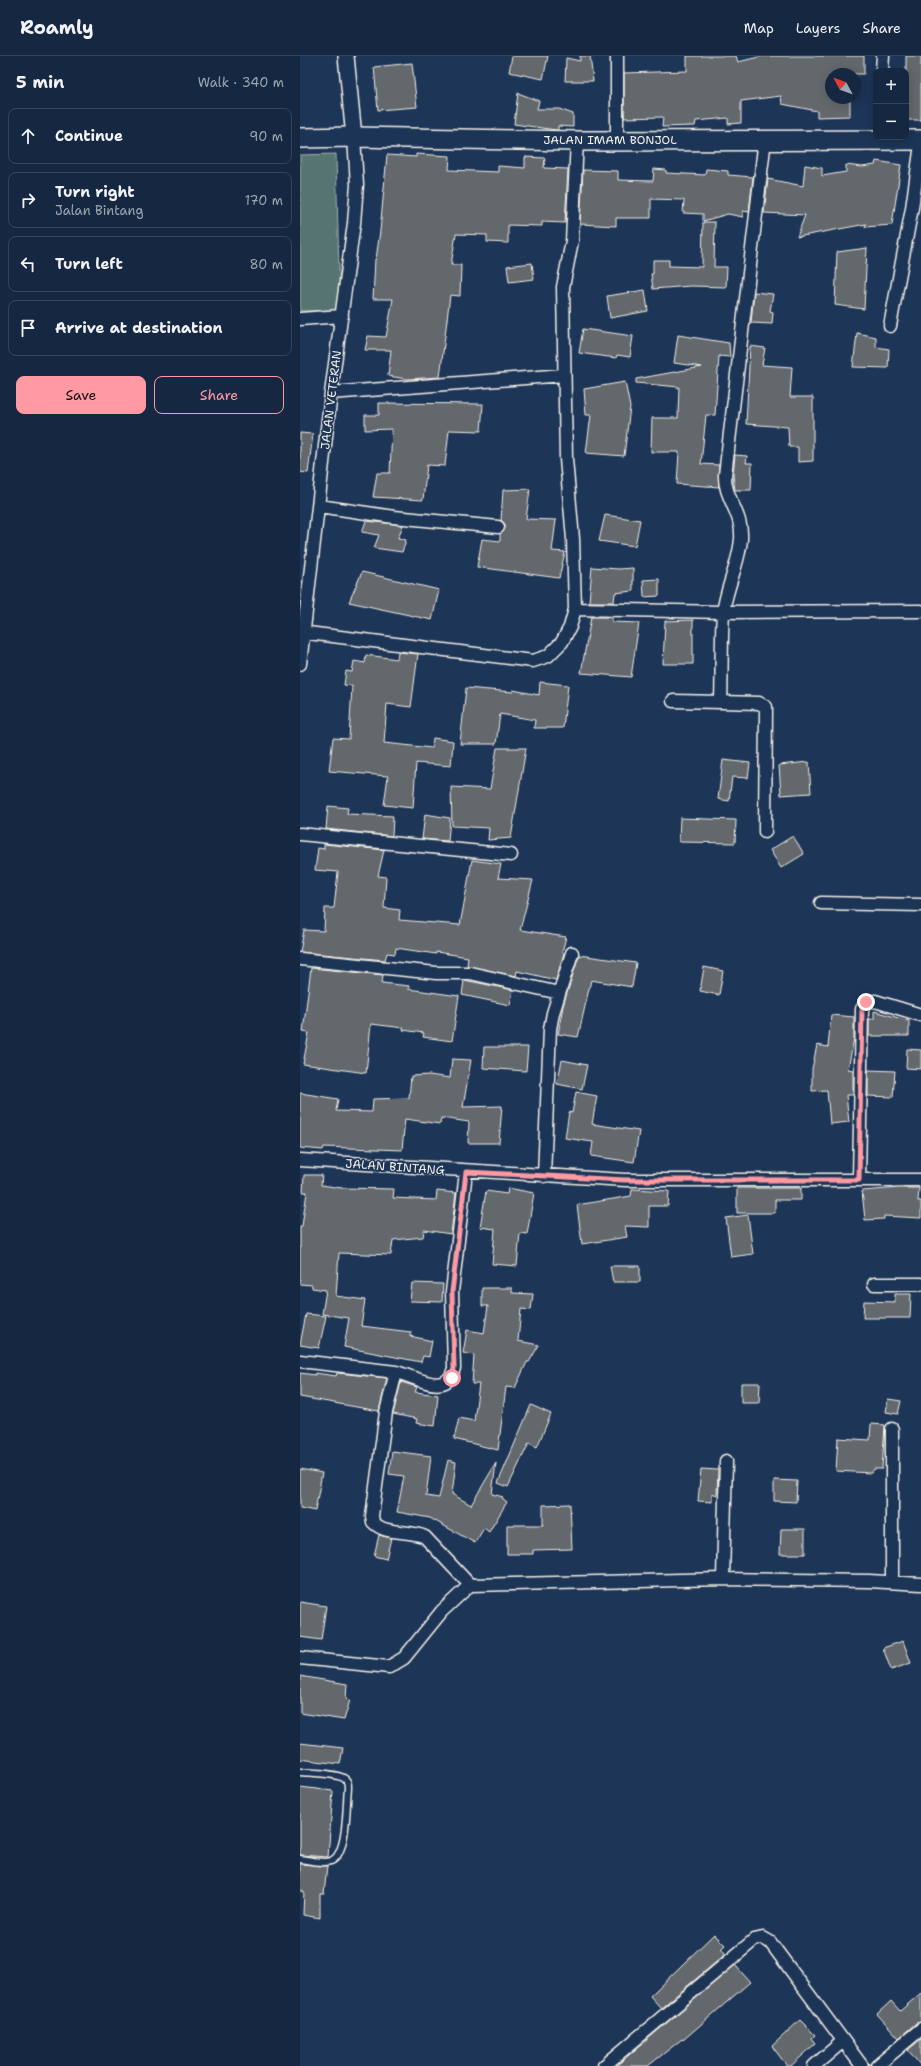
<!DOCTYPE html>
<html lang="en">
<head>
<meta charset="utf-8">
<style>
  :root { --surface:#162841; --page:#23344c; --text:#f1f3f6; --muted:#9ea6b1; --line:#35445a; --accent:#ff9aa2 }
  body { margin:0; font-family:"Shantell Sans",sans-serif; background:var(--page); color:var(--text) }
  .controls { position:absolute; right:12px; top:12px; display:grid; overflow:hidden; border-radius:8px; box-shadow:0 2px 10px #0003 }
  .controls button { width:36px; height:36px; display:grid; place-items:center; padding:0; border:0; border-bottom:1px solid var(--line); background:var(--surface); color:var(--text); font:20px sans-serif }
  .compass { position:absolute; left:525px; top:12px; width:36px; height:36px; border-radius:50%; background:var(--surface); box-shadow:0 2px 10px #0003; rotate:311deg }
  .stop { position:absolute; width:12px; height:12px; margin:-9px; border:3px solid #ff9aa2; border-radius:50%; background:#fff }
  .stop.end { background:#ff9aa2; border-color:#fff; box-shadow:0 1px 4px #0008 }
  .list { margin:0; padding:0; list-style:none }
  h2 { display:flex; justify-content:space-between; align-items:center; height:52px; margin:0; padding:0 16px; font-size:17px }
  h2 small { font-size:13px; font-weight:400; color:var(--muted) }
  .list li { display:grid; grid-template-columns:26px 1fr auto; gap:12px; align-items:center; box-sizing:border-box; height:56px; margin:0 8px 8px; padding:0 8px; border:1px solid var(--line); border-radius:8px }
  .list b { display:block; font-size:15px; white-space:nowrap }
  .list p { margin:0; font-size:13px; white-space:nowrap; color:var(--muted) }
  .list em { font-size:13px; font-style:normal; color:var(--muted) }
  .actions { display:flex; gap:8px; padding:12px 16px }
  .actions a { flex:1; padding:9px 0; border:1px solid var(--accent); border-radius:8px; text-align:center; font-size:14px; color:var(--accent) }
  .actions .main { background:var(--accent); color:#111 }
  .icon { flex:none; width:22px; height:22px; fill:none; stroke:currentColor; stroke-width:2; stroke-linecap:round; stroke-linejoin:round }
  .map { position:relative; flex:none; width:621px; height:2010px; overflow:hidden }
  header { display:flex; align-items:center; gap:24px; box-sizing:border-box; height:56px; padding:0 20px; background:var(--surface); border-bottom:1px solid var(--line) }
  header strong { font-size:19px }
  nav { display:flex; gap:22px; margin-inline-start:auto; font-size:14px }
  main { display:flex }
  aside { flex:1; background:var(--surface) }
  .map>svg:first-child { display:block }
  .green { fill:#577472; stroke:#a6b2ad }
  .building { fill:#63676d; stroke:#f4f1e8 }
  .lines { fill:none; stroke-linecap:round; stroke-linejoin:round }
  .service-casing { stroke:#f4f1e8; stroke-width:9 }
  .minor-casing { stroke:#f4f1e8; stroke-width:15 }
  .tertiary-casing { stroke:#f4f1e8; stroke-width:18 }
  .primary-casing { stroke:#f4f1e8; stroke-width:22 }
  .service { stroke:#1d3557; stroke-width:6 }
  .minor { stroke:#1d3557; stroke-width:12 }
  .tertiary { stroke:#1d3557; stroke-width:15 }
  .primary { stroke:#1d3557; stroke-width:19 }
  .route { stroke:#ff9aa2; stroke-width:5 }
  .labels { text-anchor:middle; stroke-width:3; stroke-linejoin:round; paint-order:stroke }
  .street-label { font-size:12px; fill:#f4f1e8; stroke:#1d3557 }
</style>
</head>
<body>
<header>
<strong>Roamly</strong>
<nav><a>Map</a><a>Layers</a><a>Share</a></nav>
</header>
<main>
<aside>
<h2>5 min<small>Walk · 340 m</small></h2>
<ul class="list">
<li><svg class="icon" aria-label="ahead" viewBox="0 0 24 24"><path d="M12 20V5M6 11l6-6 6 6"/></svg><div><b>Continue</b></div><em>90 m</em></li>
<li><svg class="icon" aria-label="right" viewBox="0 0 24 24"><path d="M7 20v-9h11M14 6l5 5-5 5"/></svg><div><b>Turn right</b><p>Jalan Bintang</p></div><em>170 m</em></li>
<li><svg class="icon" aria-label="left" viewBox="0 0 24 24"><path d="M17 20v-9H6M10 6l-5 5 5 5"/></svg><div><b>Turn left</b></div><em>80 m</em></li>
<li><svg class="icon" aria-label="arrive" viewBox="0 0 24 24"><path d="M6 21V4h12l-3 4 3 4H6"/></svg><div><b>Arrive at destination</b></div></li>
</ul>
<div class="actions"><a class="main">Save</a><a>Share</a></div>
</aside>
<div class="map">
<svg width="621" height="2010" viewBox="0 0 621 2010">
  <rect width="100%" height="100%" fill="#1d3557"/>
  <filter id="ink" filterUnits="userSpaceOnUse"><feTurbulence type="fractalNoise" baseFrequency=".025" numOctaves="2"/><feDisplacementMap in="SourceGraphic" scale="8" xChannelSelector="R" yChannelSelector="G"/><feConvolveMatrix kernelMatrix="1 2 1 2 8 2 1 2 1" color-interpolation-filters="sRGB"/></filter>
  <g filter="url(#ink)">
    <path class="green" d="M36,98L40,254L0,255V99Z"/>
    <path class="building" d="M212,0H248L243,23L209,16Z
      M280,0H290L293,25H265L266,2L280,5Z
      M387,0H436L438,6L463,0H564V18H531V42H550V60L517,61V55L482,48L481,40L441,45V67L428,68V62L396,65L395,70L362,71L363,61L324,62V17L387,15Z
      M606,0H621V64H606Z
      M112,7L117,51L78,54L74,11Z
      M218,37L239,45L237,53H259L273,58V71L258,70V74H256L214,68Z
      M116,98L150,100L149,114L198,116V110L225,112V101L245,102L244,112L268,113L265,167L242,166V170L208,169V187L187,186V179L156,178L151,209H161L160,240L150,239L140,321L107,323L88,320L91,294H65L68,280L86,281L93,243H73L75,203H76L80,175L87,99L116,101Z
      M576,105L601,109L592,169L565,171L566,168L497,181L505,159L464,157L468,123L503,130L505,109L522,112V120L546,116V109L562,111L575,109Z
      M354,113L366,114V117L405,119L406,113L428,115V119L453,121L449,156L443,155V161L428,158L403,165V158L383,157L384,144L351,143V162H316V170L280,168L283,114L318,115V124L353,125Z
      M403,166H415L414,211H427L426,231L391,230L353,233L351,218H353V204H369V210L402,211Z
      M567,192L564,253L535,249L537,196Z
      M232,207L234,223L209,226L207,210Z
      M345,234L348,255L310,262L307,240Z
      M454,236L473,238L470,255L473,256L472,268L451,267Z
      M283,273L333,280L330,301L317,299L316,302L279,297Z
      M557,277L576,281V291L589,293L588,312L553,311Z
      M378,279L429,287L430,301L419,300L415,359H406L401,408L419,409V431L377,428L379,396H351L352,362H378L379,331L336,327V323L402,311L374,307Z
      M450,290L465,292L462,309L492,311L490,341H513V405L498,406V391H489L488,371L446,368Z
      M325,326L330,351L324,400L286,397L291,359H286L284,333Z
      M79,347L183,348L181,375L149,374L145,410L127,409L123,444L73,441L77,417H90L92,373L65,374V359H79Z
      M0,377L13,378L8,417L0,416Z
      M435,399L447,400L446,407H452L451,434H435L433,419Z
      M230,433L226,463L256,464L252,495L265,496L259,522L177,511L182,483L200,485V478L205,472V468L201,464L203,434Z
      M305,459L340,464L335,490L299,485Z
      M66,465L103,469L98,482L106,484L102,496L74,492L79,479L62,476Z
      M292,511L318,513L333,512V535L315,537L314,546H289Z
      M62,516L139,534L132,564L49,546Z
      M359,523V540L344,541L343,524Z
      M291,561H312V566L339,567L331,621L281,617Z
      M393,564V608H363L365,565Z
      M98,596L118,598L111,651L87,648L84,687L132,692L133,682L153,685L151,710L116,707L113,752L84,749L88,720L29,715L33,682L49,683L52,630L44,629L46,615L52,616L54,605L65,607L66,599L97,603Z
      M240,626L268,629L263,672H234L235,664L200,658L196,688H160L166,632L213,636V634L239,639Z
      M197,692H226L211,782L188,784L189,772L152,770L151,731L190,733Z
      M423,704L450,707L448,722L432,721L429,745L418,743Z
      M509,706L511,737L481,739L479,709Z
      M28,750L48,752L47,758L93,760L92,780L26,773Z
      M125,758L150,762L148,785L122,783Z
      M380,762L436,764L435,787L379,786Z
      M493,780L504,798L481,812L470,794Z
      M24,788L84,794L78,820L86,821L84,852L100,854L99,864L160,869L172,804L201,808L198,822L233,824L220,874L266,881L262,896L264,897L256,924L217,915L216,920L167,910L168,901L136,896V898L96,892L95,898L87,897L85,904L0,896L4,874L24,875L25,852H34L38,816L15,814L18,792L24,793Z
      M279,899L336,907L332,931L291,924L278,981L258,978L263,950Z
      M404,911L423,915L419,939L400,935Z
      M11,912L83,919L82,927L109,930L108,933L159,940L152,985L123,981L124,977L103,974L104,972L71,968L66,1017L3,1008L9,977L3,976Z
      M164,924L213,934L210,949L162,939Z
      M574,955L609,965V980H569V963H574Z
      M531,959L554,961V982L548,1013L553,1014V1039H546L549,1066L530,1068L527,1034L512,1035V1013L517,989L528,991Z
      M184,991H228L226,1015L183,1012Z
      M607,993L621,994V1013L606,1012Z
      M152,1003L171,1004L163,1051L202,1050L199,1087H168L169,1066L141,1062L140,1068L105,1063L102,1094L24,1091L23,1094L0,1092V1037L38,1043L36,1055L72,1056L73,1043L109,1042L111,1020L129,1019L150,1022Z
      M262,1004L287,1009L282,1033L257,1028Z
      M568,1014L595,1015L593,1041L568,1040Z
      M276,1036L297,1040L292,1068L339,1075L334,1106L291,1100L293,1086L265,1082L269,1056L272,1057Z
      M4,1119H22L21,1129L42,1132L94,1133L93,1142L136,1144L137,1135L156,1137L151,1178L124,1174L123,1181L93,1184L91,1199L39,1197L36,1240L65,1244L61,1270L111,1276L110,1280L132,1285L129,1301L123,1300L121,1306L44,1291L49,1262L22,1258L26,1234L12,1232V1229L0,1228V1170H2L7,1136H3Z
      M208,1132L234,1137L227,1178L220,1177L217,1210L192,1208L195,1173L180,1171L186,1135L207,1138Z
      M437,1132H501V1144H475V1157H437Z
      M600,1132H619L618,1145H621V1162L584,1160V1163L565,1164L562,1135Z
      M332,1133L369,1135L368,1150H349V1171L325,1170L327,1181L282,1188L277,1149L331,1140Z
      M448,1159L453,1198L431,1201L426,1162Z
      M310,1210H340V1226H313Z
      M112,1227L143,1228L142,1246L110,1245Z
      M182,1232H212V1237L233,1238L231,1254L221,1253L218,1285L239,1289L229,1306H227L215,1332L206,1331L198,1394L154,1383L159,1362L174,1365L179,1328H172L174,1299L163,1297L167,1274L184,1277L188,1250H182Z
      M595,1238H611L610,1262H563L564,1245L595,1246Z
      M6,1258L26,1260L19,1292L0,1289Z
      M0,1317L15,1319V1317L36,1320L37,1317L87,1322L79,1355L0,1341Z
      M101,1326L117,1331L115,1336L138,1339L135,1370L116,1367L117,1363L93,1358Z
      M441,1327H460L459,1347H441Z
      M588,1343L601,1345L598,1358L586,1356Z
      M231,1349L251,1358L237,1391L229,1387L208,1431L198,1427Z
      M571,1368L585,1369L582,1413H574L571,1417L536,1415L538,1382L570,1384Z
      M92,1395L131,1400L126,1440L139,1442L148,1404L156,1406L152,1438L171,1449L196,1407L192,1438L203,1441L202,1442L207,1446L189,1476L184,1472L175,1487L130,1462L97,1456L104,1420L89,1418Z
      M0,1413L22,1417L15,1455L0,1452Z
      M401,1413L418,1414L417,1439L412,1437V1446L398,1445Z
      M474,1424L497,1425L496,1446L474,1445Z
      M270,1448L272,1493L233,1494V1498H207V1469H243V1449Z
      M481,1473H505V1498H480Z
      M79,1479L91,1482L86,1503L74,1500Z
      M0,1546L26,1550L21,1584L0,1581Z
      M603,1585L611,1607L591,1614L583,1592Z
      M0,1620L47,1628L46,1643L50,1644L44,1664L0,1657Z
      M0,1687L43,1692L40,1708L0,1703Z
      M0,1731L33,1735L28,1801L0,1799Z
      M0,1808L27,1810L24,1838H20V1862L3,1859L4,1835H0Z
      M414,1878L425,1889L421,1893L426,1898L361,1952L350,1940Z
      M435,1909L450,1926L383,1984L382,1983L348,2010H316Z
      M621,1937V1966L616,1967L599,1982L577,1958L591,1945L600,1955Z
      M500,1964L515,1979L511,1983L515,1988L491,2010H487L472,1990Z
      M621,1983V2010L608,1994Z"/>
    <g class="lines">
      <defs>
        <path id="service" d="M0,1716C10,1717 37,1717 45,1723C48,1725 48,1728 48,1732C46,1749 48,1798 31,1805C22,1808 9,1804 0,1803"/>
        <path id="minor" d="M317,0V84
          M582,15L583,0
          M465,83L425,419C424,442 443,457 441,483C439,508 426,532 423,557C421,587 422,617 421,646L459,647L466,651L465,776
          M0,263L42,260
          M590,270L612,152L621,88
          M31,337L264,319
          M19,450L94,461L198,471
          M275,553L423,556L621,555
          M0,576L233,605L248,600L262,586L270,571L275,553L273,483L266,403L263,231L272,185L277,85
          M0,608L31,337L54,167L57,129L54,81
          M373,645L421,646
          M0,778L211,799
          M521,847L621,849
          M0,903L136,917H170L259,937
          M0,1104L325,1124H621
          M166,1116L152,1236L154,1312C147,1342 117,1321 96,1316L86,1356L72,1460L73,1466C86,1480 109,1473 125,1481L170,1529
          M244,1120L250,973L253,957L272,897
          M559,1124L562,953L566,946L575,945L621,959
          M574,1228H621
          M0,1305L96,1316
          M423,1523L426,1405
          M592,1526V1373
          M0,1602L89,1611L104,1602L142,1555L170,1529L423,1523L569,1525L621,1528
          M304,2010L454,1884L463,1882L470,1886L562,2010
          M514,2010L543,1985
          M577,2010L621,1973"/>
        <path id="tertiary" d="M46,0L54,81"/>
        <path id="primary" d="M0,82L54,81L277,85L621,84"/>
      </defs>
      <use href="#service" class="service-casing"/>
      <use href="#minor" class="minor-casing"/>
      <use href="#tertiary" class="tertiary-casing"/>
      <use href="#primary" class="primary-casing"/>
      <use href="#service" class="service"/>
      <use href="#minor" class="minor"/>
      <use href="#tertiary" class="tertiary"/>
      <use href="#primary" class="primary"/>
    </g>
  </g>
  <g class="lines" filter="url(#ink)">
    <path class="route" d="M152,1322L154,1312L152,1236L166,1116L325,1124H559L562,953L566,946"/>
  </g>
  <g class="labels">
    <g class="street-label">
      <text x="310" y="88">JALAN IMAM BONJOL</text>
      <text transform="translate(31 344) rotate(-83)" y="4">JALAN VETERAN</text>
      <text transform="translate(95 1111) rotate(4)" y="4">JALAN BINTANG</text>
    </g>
  </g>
</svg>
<div class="controls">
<button>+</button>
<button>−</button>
</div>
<svg class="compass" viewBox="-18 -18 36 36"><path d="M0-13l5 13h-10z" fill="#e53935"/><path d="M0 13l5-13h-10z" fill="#9ea6b1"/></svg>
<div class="stop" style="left:152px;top:1322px"></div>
<div class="stop end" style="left:566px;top:946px"></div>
</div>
</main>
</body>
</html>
